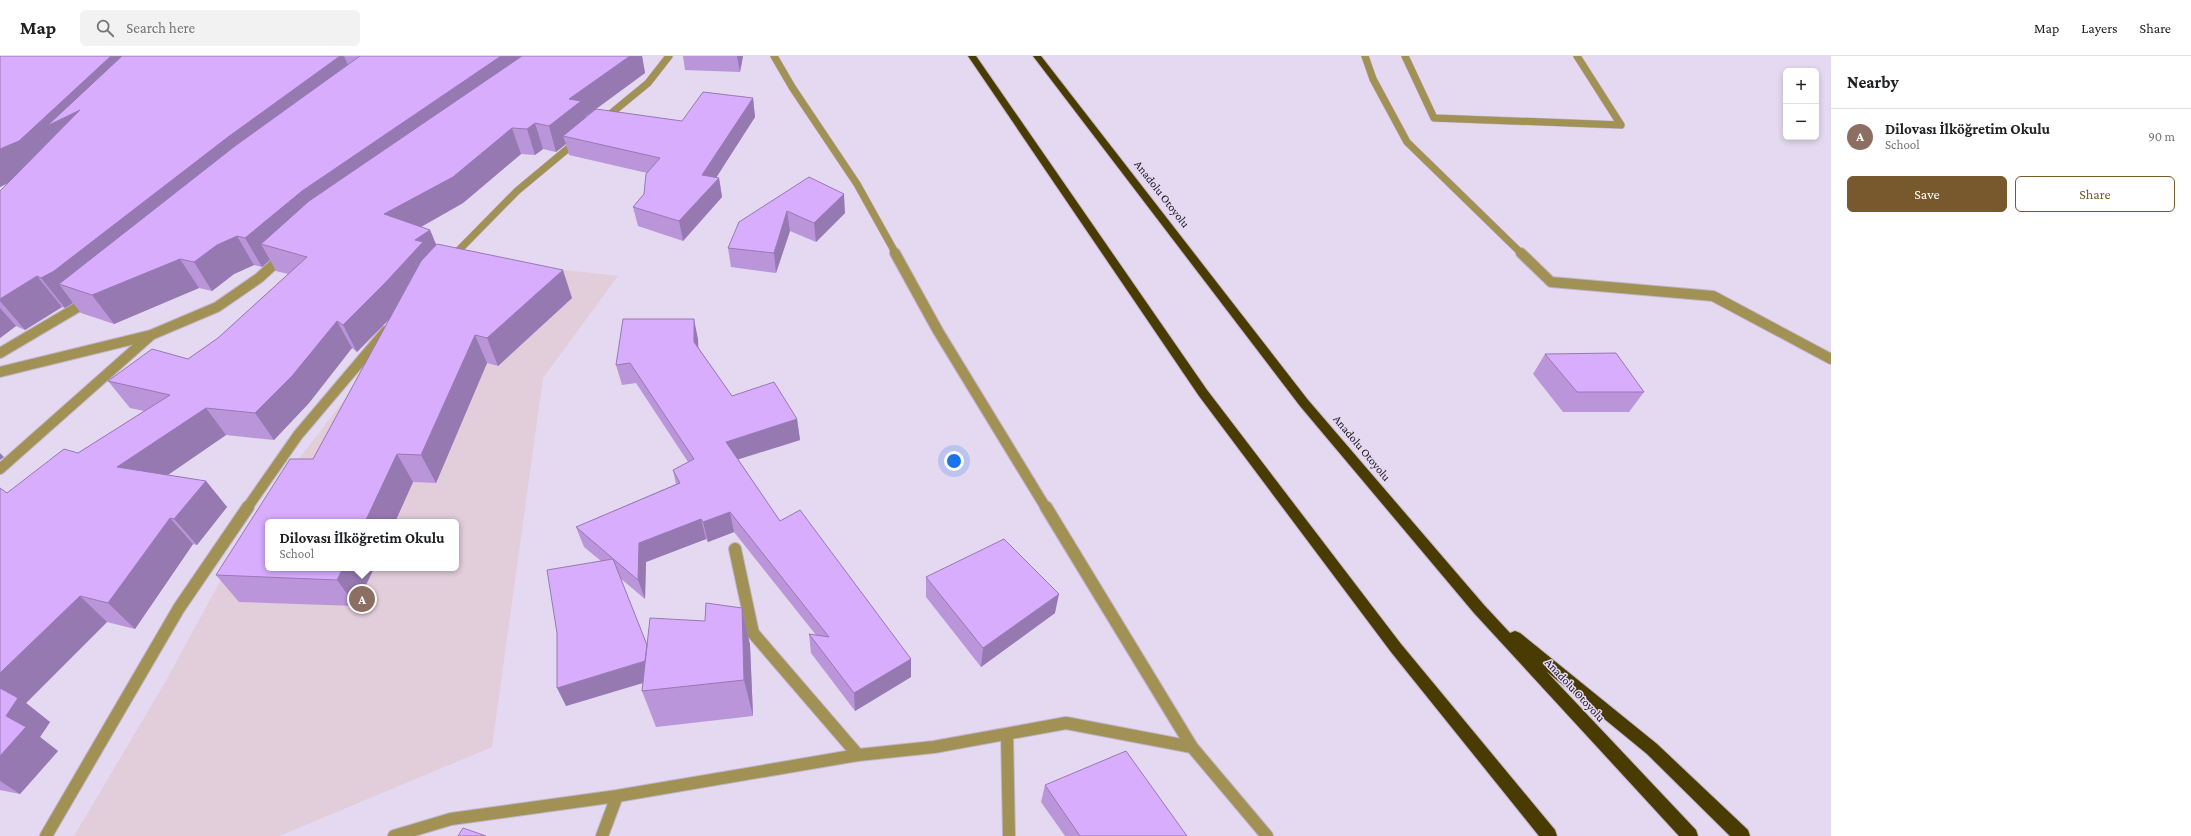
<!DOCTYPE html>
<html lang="en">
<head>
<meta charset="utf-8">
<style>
  :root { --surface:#fff; --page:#f2f2f2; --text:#202124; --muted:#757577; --line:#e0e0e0; --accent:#77592d }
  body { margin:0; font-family:"Crimson Pro",serif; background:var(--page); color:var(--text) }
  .controls { position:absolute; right:12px; top:12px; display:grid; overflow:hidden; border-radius:6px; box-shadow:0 2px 6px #0003 }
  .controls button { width:36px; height:36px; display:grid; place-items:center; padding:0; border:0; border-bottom:1px solid var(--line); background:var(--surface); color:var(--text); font:20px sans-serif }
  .you { position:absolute; left:954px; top:405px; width:14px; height:14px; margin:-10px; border:3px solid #fff; border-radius:50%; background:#1a73e8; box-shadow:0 0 0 6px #1a73e833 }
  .badge { display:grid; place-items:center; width:26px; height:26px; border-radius:50%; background:var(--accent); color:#fff; font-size:13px; font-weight:700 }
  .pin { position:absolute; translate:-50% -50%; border:2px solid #fff; box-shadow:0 1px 4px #0006 }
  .popup { position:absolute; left:265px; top:463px; width:194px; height:52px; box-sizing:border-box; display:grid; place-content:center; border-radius:6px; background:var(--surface); filter:drop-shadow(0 1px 3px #0005); font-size:13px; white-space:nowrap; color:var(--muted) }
  .popup b { font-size:15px; color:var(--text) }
  .popup::after { content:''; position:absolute; left:50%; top:100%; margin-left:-8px; border:8px solid transparent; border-top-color:var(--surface) }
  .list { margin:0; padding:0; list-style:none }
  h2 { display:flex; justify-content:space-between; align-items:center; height:52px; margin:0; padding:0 16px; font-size:17px }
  h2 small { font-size:13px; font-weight:400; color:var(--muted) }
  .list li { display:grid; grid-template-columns:26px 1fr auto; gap:12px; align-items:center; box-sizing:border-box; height:56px; padding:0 16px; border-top:1px solid var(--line) }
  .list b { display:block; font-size:15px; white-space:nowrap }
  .list p { margin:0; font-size:13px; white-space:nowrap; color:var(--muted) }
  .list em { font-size:13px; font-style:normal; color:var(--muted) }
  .actions { display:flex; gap:8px; padding:12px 16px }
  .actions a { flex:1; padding:9px 0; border:1px solid var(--accent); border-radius:6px; text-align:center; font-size:14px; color:var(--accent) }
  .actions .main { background:var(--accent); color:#fff }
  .icon { flex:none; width:22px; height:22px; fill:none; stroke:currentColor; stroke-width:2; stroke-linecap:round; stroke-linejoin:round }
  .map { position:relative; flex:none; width:1831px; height:780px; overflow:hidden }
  header { display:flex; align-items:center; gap:24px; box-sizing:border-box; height:56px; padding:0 20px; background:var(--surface); border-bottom:1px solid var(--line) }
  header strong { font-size:19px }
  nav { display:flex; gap:22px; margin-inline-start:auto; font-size:14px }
  .search { width:280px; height:36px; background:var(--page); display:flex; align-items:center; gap:10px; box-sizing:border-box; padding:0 14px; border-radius:6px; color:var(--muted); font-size:15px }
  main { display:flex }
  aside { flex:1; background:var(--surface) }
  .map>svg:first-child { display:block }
  .education { fill:#e2cddb; fill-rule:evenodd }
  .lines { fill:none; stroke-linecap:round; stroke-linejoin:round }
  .minor-far2-casing { stroke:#c0b6cb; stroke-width:8 }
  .minor-far1-casing { stroke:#c0b6cb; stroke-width:12 }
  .minor-casing { stroke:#c0b6cb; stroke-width:14 }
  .highway-casing { stroke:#c0b6cb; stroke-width:2 }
  .minor-far2 { stroke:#a19155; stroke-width:7 }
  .minor-far1 { stroke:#a19155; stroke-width:10 }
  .minor { stroke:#a19155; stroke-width:12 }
  .highway { fill:#493b02; fill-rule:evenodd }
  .wall { fill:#ba95da }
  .shaded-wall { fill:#9779b2 }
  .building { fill:#d8adfe; stroke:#9779b2 }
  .labels { text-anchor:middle; stroke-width:3; stroke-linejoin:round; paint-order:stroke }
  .street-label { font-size:12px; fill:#1d1921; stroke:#e4d9f0 }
</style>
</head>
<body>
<header>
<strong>Map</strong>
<div class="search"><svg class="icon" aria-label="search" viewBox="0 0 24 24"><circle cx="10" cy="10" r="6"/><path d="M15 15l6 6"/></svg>Search here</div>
<nav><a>Map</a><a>Layers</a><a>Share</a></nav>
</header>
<main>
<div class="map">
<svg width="1831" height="780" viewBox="0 0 1831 780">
  <rect width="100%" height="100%" fill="#e4d9f0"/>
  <path class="education" d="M556,213L618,220L543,322L492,691L279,780H74L163,630L258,456L399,273ZM268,466H456V512H268Z"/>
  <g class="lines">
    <defs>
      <path id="minor-far2" d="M774,0L792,31L857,128L896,198
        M1365,0L1373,23L1407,86L1522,198
        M1405,0L1434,62L1621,69L1577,0
        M603,64L648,27L669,0
        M455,198L517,135L577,85"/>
      <path id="minor-far1" d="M895,197L938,275L1046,452
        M1521,197L1551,226L1713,240L1831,303
        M451,202L456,197
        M0,297L88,245
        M0,316L151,279L217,251L259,222L283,200
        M0,413L150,280
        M247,452L298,379L386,275"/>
      <path id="minor" d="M1046,451L1192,691L1267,780
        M735,493L753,577L858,699
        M1007,678L1009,780
        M46,780L179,552L248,451
        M394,780L451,763L617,740L858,699L934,691L1066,667L1192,691
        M602,780L617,740"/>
      <path id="highway" d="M968,0H976L1207,334L1401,588L1555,774L1557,780H1539L1391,596L1199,340Z
        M1033,0H1041L1308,344L1484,549L1510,577L1515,575L1520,577L1657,688L1748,774L1750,780H1730L1647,698L1546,615L1696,774L1698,780H1679L1474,557L1300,350Z"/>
    </defs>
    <use href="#minor-far2" class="minor-far2-casing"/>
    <use href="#minor-far1" class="minor-far1-casing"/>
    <use href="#minor" class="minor-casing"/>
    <use href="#highway" class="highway-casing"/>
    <use href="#minor-far2" class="minor-far2"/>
    <use href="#minor-far1" class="minor-far1"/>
    <use href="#minor" class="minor"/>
    <use href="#highway" class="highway"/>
  </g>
  <path class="wall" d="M0,0H642L645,17L585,61L586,62L682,65L753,42L755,61L716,121L719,122L722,141L683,185L638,170L633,151L644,138L647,117L569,99L566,88L556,96L543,93L535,99L521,98L463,147L421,171L430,174L436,189L572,242L498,310L487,307L436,427L413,426L395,466H268L374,512L356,550L239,546L216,519L313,403L390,263L357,296L352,292L309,347L274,384L226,379L168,419L206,425L227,451L197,489L193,488L135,573L107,566L26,647L50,666L40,681L58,695L20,738L0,734V432L7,437L78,397L144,355L130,352L108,325L188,303L218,282L288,218L276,215L270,204L262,211L254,209L234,218L212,235L199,232L114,268L81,257L73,247L65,252L62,251L25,274L16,270L0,282V135L8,127L0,131Z
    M683,0H743L740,16L685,14Z
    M809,121L845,157L816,186L790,175L776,217L731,211L728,192Z
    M698,283V291L732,340L797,363L800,384L738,403L780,465L911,603V621L855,655L811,597L809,578L816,579L734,476L708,486L706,483L646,506L645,543L620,522L647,589L705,565L742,552L750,589L753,660L656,671L642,635L643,627L566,650L601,505L584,491L576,471L676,428L673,414L688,406L636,327L622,329L616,309Z
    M1545,298L1644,336L1629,356H1563L1533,318Z
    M926,521L1055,557L981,611L926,541Z
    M1045,729L1187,780H1065L1041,746Z"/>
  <path class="shaded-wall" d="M111,0H154L38,112L0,131V93Z
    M340,0H344L355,25L59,228L73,247L65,252L41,222L228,81Z
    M501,0H547L261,188L270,204L262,211L245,182L302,135Z
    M630,0H642L645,17L585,61L588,70L563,80L566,88L556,96L549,70L569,43Z
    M737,0H743L740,16Z
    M753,42L755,61L709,133L719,122L722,141L683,185L679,165L702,119Z
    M535,67L543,93L535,99L527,73Z
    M512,72L521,98L463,147L396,185L384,158Z
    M844,138L845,157L816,186L814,167Z
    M787,155L790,175L776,217L774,197Z
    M430,174L441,200L398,254L357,296L343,269L415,184Z
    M237,180L254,209L234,218L212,235L194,206L217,189Z
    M180,203L199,232L114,268L92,239Z
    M563,214L572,242L498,310L487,282Z
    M37,220L62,251L25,274L0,245V243Z
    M0,252L16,270L0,282Z
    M694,263L698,283L699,306L694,286Z
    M337,265L352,292L309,347L274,384L255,357Z
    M475,279L487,307L436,427L421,399Z
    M206,352L226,379L140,438L117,411Z
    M797,363L800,384L730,406L726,386Z
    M0,397L4,401L0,404Z
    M397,398L413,426L395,466H365Z
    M206,425L227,451L197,489L174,463Z
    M730,456L734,476L708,486L703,466Z
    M170,462L193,488L135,573L108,547Z
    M701,463L706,483L646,506L645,543L638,524L639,487Z
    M343,512H374L356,550L337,524Z
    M1059,538L1055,557L981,611L983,592Z
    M80,540L107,566L26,647L50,666L40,681L58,695L20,738L0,725V700L6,660L0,634V617Z
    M742,552L750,589L753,660L744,624Z
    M653,603L659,622L566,650L557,632Z
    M911,603V621L855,655L854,637Z"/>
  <path class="building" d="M0,0H111L19,85L0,93Z
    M122,0H340L228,81L54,215L41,222L37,220L0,243V135L80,54L47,70Z
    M360,0H501L302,135L245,182L237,180L217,189L194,206L180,203L92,239L59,228L235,90Z
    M522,0H630L569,43L581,45L549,70L535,67L527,73L512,72L453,121L384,158L430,174L415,184L423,186L385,227L343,269L337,265L292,320L255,357L206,352L117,411L206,425L174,463L170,462L108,547L80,540L0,617V432L7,437L64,393L78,397L170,339L108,325L152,293L188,303L218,282L307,201L261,188L309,145Z
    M703,36L753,42L702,119L719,122L679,165L633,151L644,138L646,118L660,102L563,80L596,53L682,65Z
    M809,121L844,138L814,167L787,155L774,197L728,192L739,166Z
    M437,188L563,214L487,282L475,279L421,399L397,398L365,466H268V512H343L337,524L216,519L290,403H313L421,205Z
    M623,263H694V286L732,340L774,326L797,363L726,386L780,465L800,454L911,603L854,637L809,578L829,581L730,456L703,466L701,463L639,487L638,524L576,471L680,427L673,414L694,403L630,307L616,309Z
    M1616,297L1644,336H1577L1545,298Z
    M1004,483L1059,538L983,592L926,521Z
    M613,503L647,589L645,605L557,632V577L547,514Z
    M706,547L742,552L744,624L642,635L650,562L705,565Z
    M0,632L18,642L6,660L26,671L0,700Z
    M1126,695L1187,780H1080L1045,729Z
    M463,772L486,780H458Z"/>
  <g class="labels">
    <g class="street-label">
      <text transform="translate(1162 138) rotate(52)" y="4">Anadolu Otoyolu</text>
      <text transform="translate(1362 392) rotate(50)" y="4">Anadolu Otoyolu</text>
      <text transform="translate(1575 634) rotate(47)" y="4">Anadolu Otoyolu</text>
    </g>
  </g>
</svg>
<div class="controls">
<button>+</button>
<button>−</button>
</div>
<div class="you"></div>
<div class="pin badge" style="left:362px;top:543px;background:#8d6e63">A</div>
<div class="popup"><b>Dilovası İlköğretim Okulu</b>School</div>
</div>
<aside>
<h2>Nearby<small></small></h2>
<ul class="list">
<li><span class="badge" style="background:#8d6e63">A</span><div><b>Dilovası İlköğretim Okulu</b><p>School</p></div><em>90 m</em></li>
</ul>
<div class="actions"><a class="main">Save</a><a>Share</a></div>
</aside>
</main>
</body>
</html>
